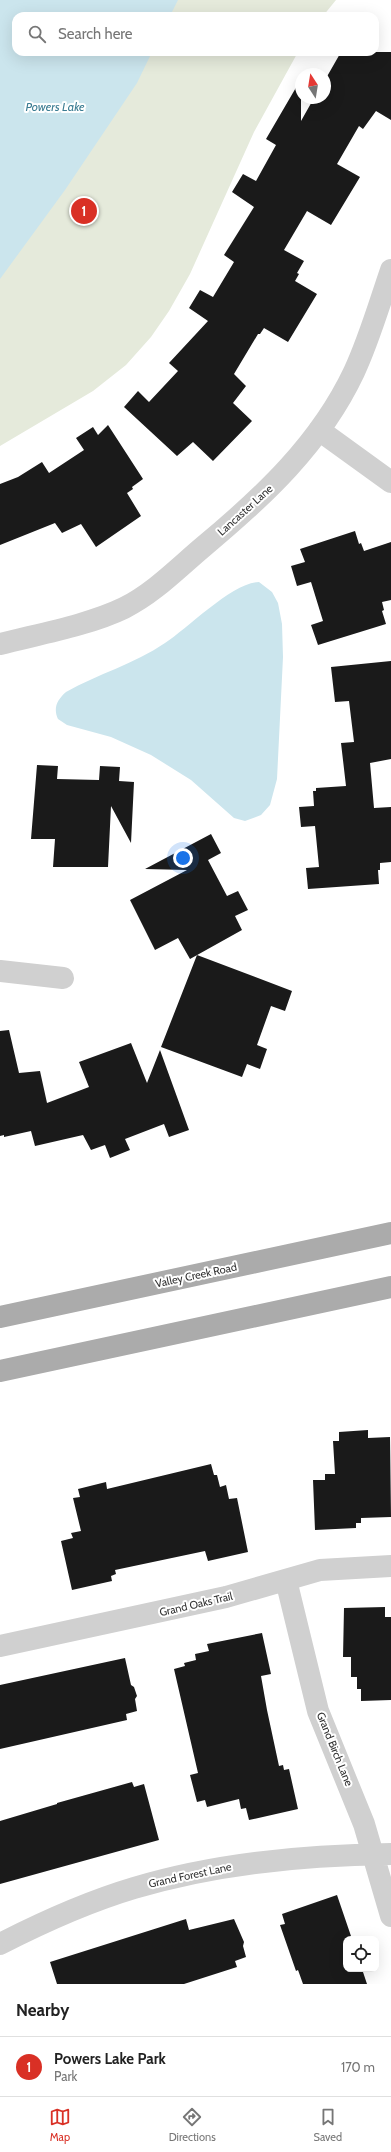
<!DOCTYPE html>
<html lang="en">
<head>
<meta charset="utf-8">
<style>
  :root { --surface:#fff; --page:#f6f6f6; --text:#222; --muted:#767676; --line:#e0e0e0; --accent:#d93025 }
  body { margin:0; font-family:Cabin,sans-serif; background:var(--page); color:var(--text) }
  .controls { position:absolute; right:12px; bottom:12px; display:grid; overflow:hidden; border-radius:8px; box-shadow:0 4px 16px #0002 }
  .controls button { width:36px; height:36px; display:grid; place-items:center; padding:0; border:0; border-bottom:1px solid var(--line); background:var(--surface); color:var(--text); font:20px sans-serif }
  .compass { position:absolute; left:295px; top:68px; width:36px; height:36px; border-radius:50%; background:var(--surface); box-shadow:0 4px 16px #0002; rotate:348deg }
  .you { position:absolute; left:183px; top:858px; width:14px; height:14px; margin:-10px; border:3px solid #fff; border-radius:50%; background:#1a73e8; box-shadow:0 0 0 6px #1a73e833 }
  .badge { display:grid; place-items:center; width:26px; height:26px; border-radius:50%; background:var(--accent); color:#fff; font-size:13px; font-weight:700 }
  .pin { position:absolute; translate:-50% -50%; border:2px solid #fff; box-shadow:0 1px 4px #0006 }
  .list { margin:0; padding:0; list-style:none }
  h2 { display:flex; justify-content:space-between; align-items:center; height:52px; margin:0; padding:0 16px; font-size:17px }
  h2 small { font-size:13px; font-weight:400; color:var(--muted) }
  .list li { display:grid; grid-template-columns:26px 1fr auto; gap:12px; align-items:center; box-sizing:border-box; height:60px; padding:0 16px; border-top:1px solid var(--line) }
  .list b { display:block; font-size:15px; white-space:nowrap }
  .list p { margin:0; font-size:13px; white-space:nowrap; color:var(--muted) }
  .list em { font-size:13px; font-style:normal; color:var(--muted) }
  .icon { flex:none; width:22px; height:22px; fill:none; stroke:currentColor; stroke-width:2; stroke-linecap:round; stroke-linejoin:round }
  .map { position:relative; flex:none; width:391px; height:1984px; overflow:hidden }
  .search { position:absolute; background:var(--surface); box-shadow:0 4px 16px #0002; left:12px; right:12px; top:12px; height:44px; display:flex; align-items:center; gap:10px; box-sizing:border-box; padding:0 14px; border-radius:12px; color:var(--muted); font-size:15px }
  .sheet { height:112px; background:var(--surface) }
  nav { display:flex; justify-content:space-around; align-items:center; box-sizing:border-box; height:56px; border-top:1px solid var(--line); background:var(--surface); font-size:11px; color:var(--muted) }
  nav a { display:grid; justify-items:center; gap:2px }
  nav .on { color:var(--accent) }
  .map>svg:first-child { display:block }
  .green { fill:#e5eadb }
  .water { fill:#cbe5ed }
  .building { fill:#1a1a1a }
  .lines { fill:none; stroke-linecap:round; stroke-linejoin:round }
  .minor { stroke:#d0d0d0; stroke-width:22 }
  .major { stroke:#ababab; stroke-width:22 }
  .labels { text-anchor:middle; stroke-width:4; stroke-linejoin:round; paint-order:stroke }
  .street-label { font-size:11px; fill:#333; stroke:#fff }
  .water-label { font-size:12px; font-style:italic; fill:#3b7c92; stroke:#fff }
</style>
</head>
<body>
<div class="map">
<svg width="391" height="1984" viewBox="0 0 391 1984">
  <rect width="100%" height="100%" fill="#fff"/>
  <path class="green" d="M0,0H336L323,16H16V52H298L254,132L190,274L169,311L151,337L126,365L93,391L0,446Z"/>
  <path class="water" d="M0,0H178L170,16H16V52H152L137,83L65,190L0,279Z
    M259,582L272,592L278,603L282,624L283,657L277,779L270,805L261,815L245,821L234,818L191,780L151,755L111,737L67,725L58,719C53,708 57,700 66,692C98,674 134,664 165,643C188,628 233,582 259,582Z"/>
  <path class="building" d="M341,52H391V120L376,111L363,129L359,126L337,164L360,177L331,225L307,211L284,250L304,261L297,273L299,274L295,281L317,294L288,342L264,328L260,334H258L234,374L246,386L233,403L252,421L213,461L193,442L177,456L124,407L138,391L149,402L178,371L169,363L208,321L189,308L200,290L213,297L234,262L224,255L254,207L232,192L243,174L256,181L276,145L266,139L301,79V121L314,98H325V80Z
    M108,425L143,479L132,487L133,489L127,493L141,516L96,547L81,524L62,533L55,523L0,545V484L18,477L42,462L49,473L84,450L76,438L93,427L98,435Z
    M355,531L359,544L361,543L364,551L391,542V600L382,602L384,610L382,611L386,624L318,645L311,625L323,621L311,582L297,586L291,566L305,562L300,549Z
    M391,661V759L370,763L374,808L391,807V862L380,863V870H378L379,884L308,889L306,868L319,867L315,826L301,827L299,807L314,806L313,791H316V788L346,786L341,743L354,742L349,701L335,702L331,667Z
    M37,765L58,766L57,779L99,780L100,766L120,767L119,781L134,782L131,843L111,806L108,867H53L55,839H31Z
    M211,834L221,853L208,860L227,896L238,891L248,910L235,916L242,930L190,959L178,938L155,950L130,900L187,870L145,869Z
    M197,955L292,991L285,1011L271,1006L257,1045L267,1049L260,1069L247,1064L242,1077L161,1047Z
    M9,1030L19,1073L40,1071L47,1103L89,1087L79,1062L131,1043L147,1083L160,1050L189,1130L169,1137L164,1124L125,1139L130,1150L110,1158L105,1145L91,1150L83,1135L35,1146L31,1131L4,1137V1135L0,1136V1031Z
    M368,1430V1438L390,1437L391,1517L361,1518V1523H356V1528L315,1530L313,1480H325V1474H335L333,1441H339V1432Z
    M211,1464L214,1475H217L220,1487L226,1485L229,1499L237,1498L248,1552L208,1561L205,1551L115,1570L116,1574L111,1576L112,1581L72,1590L61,1541L73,1538L71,1533L81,1531L73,1498L80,1497L78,1489L106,1482L107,1489Z
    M385,1607V1617H391V1700L361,1701V1689H357V1677H351V1657H343L344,1608Z
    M262,1633L271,1674L261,1676L267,1710L279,1766L283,1765L284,1770L289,1769L298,1809L249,1820L246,1808L241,1809L239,1799L207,1807L205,1800L197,1802L190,1775L198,1773L174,1669L185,1666L184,1663L196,1660L195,1654L209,1651L207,1644Z
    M125,1658L131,1685L134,1687L137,1696L135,1699L137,1711L126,1714L127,1720L0,1749V1685Z
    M132,1782L134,1787L144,1784L159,1840L0,1884V1821L57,1804V1803Z
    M337,1895L352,1939H346V1969H362L367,1984H303L298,1970L296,1971L280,1925L285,1924L282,1914Z
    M186,1919L189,1930L234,1919L244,1942L243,1946L246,1957L235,1961L237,1967L184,1984H57L50,1962Z"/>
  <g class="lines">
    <path class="minor" d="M319,430L391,482
      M0,644C39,634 89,625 124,608C154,593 178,568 203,547C263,497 320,444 354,372C369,340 379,305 391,270
      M0,971L63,978
      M286,1580L318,1711L364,1824L391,1916
      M0,1646L226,1597L320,1570L391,1566
      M0,1944C43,1922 87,1902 134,1888C217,1863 305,1855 391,1854"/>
    <path class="major" d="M0,1317L391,1233
      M0,1371L391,1287"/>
  </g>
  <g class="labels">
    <g class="street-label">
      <text transform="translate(245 510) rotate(-42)" y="4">Lancaster Lane</text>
      <text transform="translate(196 1275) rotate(-12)" y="4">Valley Creek Road</text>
      <text transform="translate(196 1604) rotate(-13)" y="4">Grand Oaks Trail</text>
      <text transform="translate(335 1749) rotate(68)" y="4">Grand Birch Lane</text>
      <text transform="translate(190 1875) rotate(-12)" y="4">Grand Forest Lane</text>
    </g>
    <g class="water-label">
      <text x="55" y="111">Powers Lake</text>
    </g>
  </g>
</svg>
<div class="controls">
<button><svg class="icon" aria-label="locate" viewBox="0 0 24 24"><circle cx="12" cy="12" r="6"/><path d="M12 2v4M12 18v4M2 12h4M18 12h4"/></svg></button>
</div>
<svg class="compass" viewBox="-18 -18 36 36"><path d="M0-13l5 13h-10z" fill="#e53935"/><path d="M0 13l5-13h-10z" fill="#767676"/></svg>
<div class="you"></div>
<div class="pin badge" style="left:84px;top:211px">1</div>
<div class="search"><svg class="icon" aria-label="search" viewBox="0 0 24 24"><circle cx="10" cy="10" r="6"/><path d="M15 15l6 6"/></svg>Search here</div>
</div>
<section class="sheet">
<h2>Nearby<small></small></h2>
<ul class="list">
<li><span class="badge">1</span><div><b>Powers Lake Park</b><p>Park</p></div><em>170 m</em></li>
</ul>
</section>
<nav>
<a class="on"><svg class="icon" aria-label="map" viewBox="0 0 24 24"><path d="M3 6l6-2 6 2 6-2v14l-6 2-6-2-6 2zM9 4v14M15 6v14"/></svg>Map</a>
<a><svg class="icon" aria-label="directions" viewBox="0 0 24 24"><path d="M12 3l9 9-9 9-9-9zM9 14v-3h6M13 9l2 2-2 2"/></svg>Directions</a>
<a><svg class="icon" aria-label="saved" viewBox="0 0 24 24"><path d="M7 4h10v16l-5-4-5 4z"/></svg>Saved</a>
</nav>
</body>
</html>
